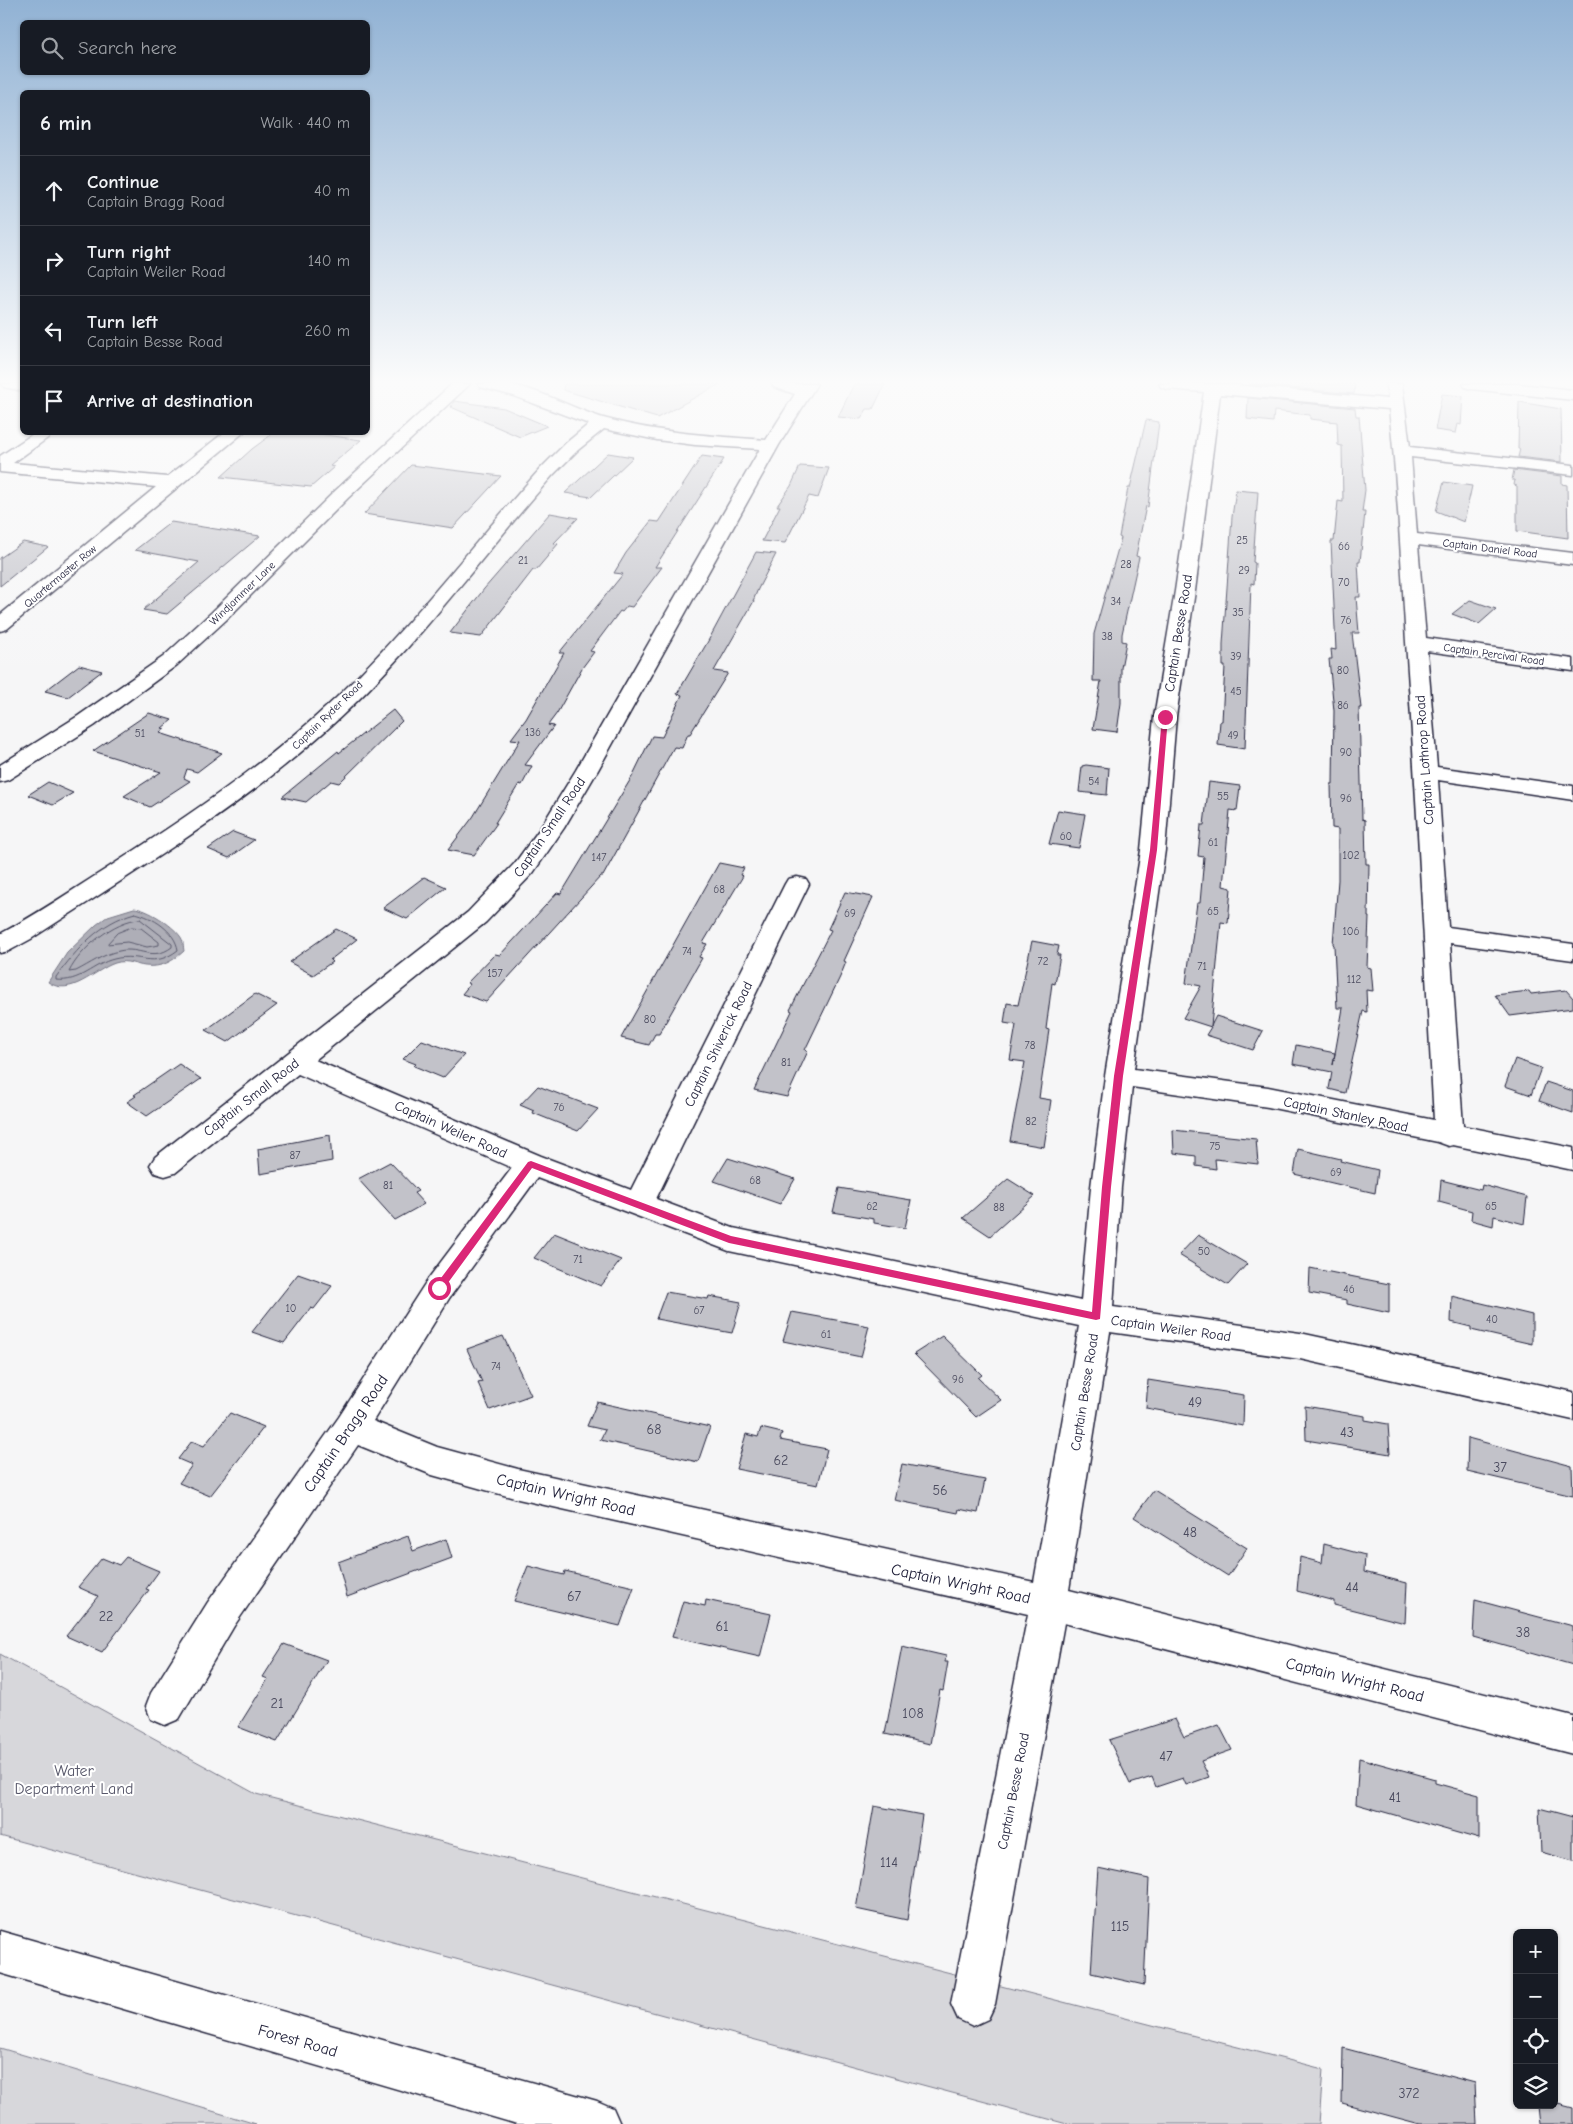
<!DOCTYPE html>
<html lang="en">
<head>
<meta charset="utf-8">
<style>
  :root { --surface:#171b24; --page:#242831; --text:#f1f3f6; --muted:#9ea1a6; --line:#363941 }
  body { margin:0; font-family:"Comic Neue",sans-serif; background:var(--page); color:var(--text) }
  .controls { position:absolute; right:15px; bottom:15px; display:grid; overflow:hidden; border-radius:8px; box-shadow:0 1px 4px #0004 }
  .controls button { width:45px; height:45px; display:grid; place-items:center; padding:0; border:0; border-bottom:1px solid var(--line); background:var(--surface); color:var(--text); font:25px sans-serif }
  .stop { position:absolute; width:15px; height:15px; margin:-11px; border:4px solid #db2777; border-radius:50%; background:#fff }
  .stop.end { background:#db2777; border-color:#fff; box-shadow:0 1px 5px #0008 }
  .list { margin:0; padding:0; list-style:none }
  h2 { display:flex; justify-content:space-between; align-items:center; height:65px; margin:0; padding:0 20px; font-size:21px }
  h2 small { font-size:16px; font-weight:400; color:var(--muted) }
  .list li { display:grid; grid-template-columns:32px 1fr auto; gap:15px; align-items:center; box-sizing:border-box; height:70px; padding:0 20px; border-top:1px solid var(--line) }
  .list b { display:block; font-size:19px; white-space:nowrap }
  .list p { margin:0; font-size:16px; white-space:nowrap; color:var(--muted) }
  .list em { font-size:16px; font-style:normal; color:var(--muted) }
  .icon { flex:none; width:28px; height:28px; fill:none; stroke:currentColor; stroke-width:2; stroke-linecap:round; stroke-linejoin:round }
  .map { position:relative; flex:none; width:1573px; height:2124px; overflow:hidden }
  .search { position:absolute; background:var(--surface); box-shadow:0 1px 4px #0004; left:20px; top:20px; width:350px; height:55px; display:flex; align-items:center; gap:12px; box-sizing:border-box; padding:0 18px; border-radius:8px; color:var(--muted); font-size:19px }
  .panel { position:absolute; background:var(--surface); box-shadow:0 1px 4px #0004; left:20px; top:90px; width:350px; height:345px; border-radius:8px }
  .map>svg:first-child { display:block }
  .green { fill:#d7d7db; stroke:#7c7c8b }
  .water { fill:#aeaeb7; stroke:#767685 }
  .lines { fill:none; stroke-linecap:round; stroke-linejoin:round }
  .shore { stroke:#5a5a6d; stroke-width:1 }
  .building { fill:#c2c2c9; stroke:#22223b }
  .minor-casing { stroke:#22223b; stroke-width:3 }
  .secondary-casing { stroke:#22223b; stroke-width:3 }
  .minor { fill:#fff; fill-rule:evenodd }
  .secondary { fill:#fff; fill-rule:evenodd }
  .route { fill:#db2777 }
  .labels { text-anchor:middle; stroke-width:4; stroke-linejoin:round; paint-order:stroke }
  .number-label { font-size:11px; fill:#4a4a5e }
  .far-street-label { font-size:11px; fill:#22223b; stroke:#fff }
  .street-label { font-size:14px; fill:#22223b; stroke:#fff }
  .near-number-label { font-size:14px; fill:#4a4a5e }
  .near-street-label { font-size:16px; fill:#22223b; stroke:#fff }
  .near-park-label { font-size:16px; fill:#58586b; stroke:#fff }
</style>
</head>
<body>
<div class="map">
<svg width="1573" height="2124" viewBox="0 0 1573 2124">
  <rect width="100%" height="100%" fill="#f6f6f7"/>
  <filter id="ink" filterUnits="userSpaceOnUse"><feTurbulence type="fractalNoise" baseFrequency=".02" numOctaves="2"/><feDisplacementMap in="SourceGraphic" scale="10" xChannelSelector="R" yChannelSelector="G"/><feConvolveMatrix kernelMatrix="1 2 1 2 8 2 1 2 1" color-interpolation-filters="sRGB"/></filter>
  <g filter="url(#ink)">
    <path class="green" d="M0,1654L256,1794L1323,2069L1319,2124H1067L0,1836Z
      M0,2048L256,2124H0Z"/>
    <path class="water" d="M134,908C148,909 172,925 180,936C184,941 183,946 184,951C173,961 162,968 145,966C135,965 127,959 115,963C94,970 71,998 48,982L67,953L96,925L108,916Z"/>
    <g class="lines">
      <path class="shore" d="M135,913C153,917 175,931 178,950C152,970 141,952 114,959C93,964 80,983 56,980V977C77,949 100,922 135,913Z
        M140,919L172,944V947C152,962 140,946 119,951C103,954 90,964 76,971L69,972C80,949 114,920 140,919Z
        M132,927L141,928L159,942V945L147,947L127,942L107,944L117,933Z"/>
    </g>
    <path class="building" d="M564,384H720L657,418L563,390Z
      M854,384H885L873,409H867L861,419L838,417Z
      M1249,384H1355L1354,394Z
      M1442,394L1463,396L1461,425L1458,424L1456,433L1435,430Z
      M1248,398L1355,408L1356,416H1359L1365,490L1362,512H1365L1360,562H1358L1360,597H1356L1359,633H1352L1361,708H1359L1362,819L1365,820L1366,864H1369L1368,917H1369L1367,967L1371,968L1373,991L1366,990L1367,1012L1363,1011L1345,1093L1329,1089L1332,1072L1293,1064L1296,1045L1335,1053L1333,1065L1343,1008H1337L1334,945L1333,944L1338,880V829L1332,828L1331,784H1333L1334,711L1329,659H1332L1331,649L1336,650L1331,541H1334L1338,501L1343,502L1342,446L1338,445L1337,422L1310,419V415L1274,411L1273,422L1247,419Z
      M454,401L504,408L547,426L520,437L451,407Z
      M1519,402L1561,409L1562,462L1518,457L1520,449H1518Z
      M1146,420L1159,422L1148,507L1146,506L1136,556L1139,557L1122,634V641L1126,642L1121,668V703L1117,732L1093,729L1101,681H1093L1094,634L1121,538L1119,537L1128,488H1130Z
      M275,432H305L361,440L330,466L334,467L311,487L221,477L252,449Z
      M608,453L633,457L591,497L565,493Z
      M702,456L724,459L655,567H662L632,607L627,606L622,612L620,611L590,651L594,652L582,668L557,713L548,725L554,726L525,765L532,766L522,785L519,784L495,823H497L474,855L448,850L473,817L520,740L511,739L526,719L564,653H559L623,574L614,573L626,553L651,521L659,522Z
      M411,465L501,476L453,528L364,514Z
      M800,466L829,468L818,498L809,496L785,543L762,541L780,506H777L791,486Z
      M1514,470L1562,476V484L1567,485L1568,538L1517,531V486L1514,485L1515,480H1512Z
      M1444,482L1472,486L1464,522L1436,511Z
      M1236,490L1258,492L1253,562L1255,563L1254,584L1251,583L1245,749L1218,745L1220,721H1222L1225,666H1223V644L1232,517Z
      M550,513L578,518L554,543L558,544L536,570H533L481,637L450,633L484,589Z
      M171,522L260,536L167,614L143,610L199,562L135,550Z
      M23,542L48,547L0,586V558Z
      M756,552L776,554L758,589L753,601H754L714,671L728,673L690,734H688L682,748L674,747L603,876H601L486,1002L462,994L470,984L467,983L495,954L500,955L557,893L561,894L632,777L652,736L662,737L682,695L677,694L707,643Z
      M1470,600L1496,609L1479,624L1452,614Z
      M79,665L102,671L68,697L45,691Z
      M393,710L402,721L339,783L331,781L306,802L282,797L338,751L339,753Z
      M149,713L172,720L162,728L165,729L160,733L222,753L197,772L187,769L184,778L190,781L150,807L124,796L161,772L93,751Z
      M1086,765L1109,768L1107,795L1079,792L1082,766Z
      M48,782L73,793L53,805L28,795Z
      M1209,782L1240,786L1237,811L1230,810L1223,886L1231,888L1228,923L1221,922L1211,1026L1216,1016L1263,1031L1253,1050L1206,1035L1211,1027L1183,1018L1201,986L1186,983L1197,903H1200L1204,857L1198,856L1201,825H1204Z
      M1058,810L1085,814L1079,848L1049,844Z
      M233,832L254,840L229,858L208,849Z
      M719,863L744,868L740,875L743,876L703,943L707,944L699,957L702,958L659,1034H655L649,1045L621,1038Z
      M424,877L446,887L407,919L383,908Z
      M845,892L873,897L844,961L846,962L840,977L805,1050L808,1051L792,1086L787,1097L754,1090L792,1011L790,1010L831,930L828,929Z
      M336,929L357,939L330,960L332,962L313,975L289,962Z
      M1032,941L1059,946L1057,955H1060L1055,984L1052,983L1046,1029L1049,1030L1039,1098L1051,1100L1044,1147L1010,1141L1025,1062L1010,1060L1016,1025L1004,1023L1007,1003L1018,1005Z
      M1566,990L1573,998V1008L1510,1016L1495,995L1529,991L1531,994Z
      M255,994L277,1005L228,1042L206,1030Z
      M422,1040L464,1055L443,1078L414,1066L416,1064L403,1059Z
      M1515,1059L1541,1068L1531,1095L1505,1086Z
      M179,1064L201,1079L147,1116L127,1102L136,1096L134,1095Z
      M1546,1082L1573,1091V1113L1539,1101Z
      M538,1086L598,1109L578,1131L533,1113L534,1111L520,1105Z
      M1173,1130L1256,1139L1258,1164L1215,1159L1216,1169L1196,1166V1156L1174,1153Z
      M330,1135L332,1161L260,1174L258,1149Z
      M1298,1149L1341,1159L1340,1161L1378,1170L1375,1193L1294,1174Z
      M728,1158L795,1179L780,1204L714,1181Z
      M390,1162L418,1191L414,1193L424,1204L395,1220L358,1179Z
      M1008,1179L1035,1196L990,1236L963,1218Z
      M1441,1180L1481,1190L1482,1185L1527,1197L1524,1224L1494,1216L1493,1226L1471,1220L1472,1211L1439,1202Z
      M839,1188L911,1200L905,1228L874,1223V1219L833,1212Z
      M554,1233L621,1260L601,1286L534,1258Z
      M1198,1235L1247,1264L1228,1285L1179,1255Z
      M1310,1268L1389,1284V1313L1347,1304V1300L1309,1293Z
      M298,1274L332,1286L314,1309L311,1308L284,1343L252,1332Z
      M666,1292L708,1299L709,1296L741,1302L732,1333L656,1319Z
      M1452,1296L1532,1315V1344L1471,1330V1327L1451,1322Z
      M792,1312L869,1326L861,1357L783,1341Z
      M503,1336L531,1395L490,1410L478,1383L482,1382L467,1349Z
      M942,1336L982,1375L978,1378L1001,1400L976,1417L914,1354Z
      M1148,1380L1244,1395L1243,1426L1146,1408Z
      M597,1402L710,1427L698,1462L600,1440L605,1430L587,1426Z
      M1305,1406L1365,1416V1420L1388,1424L1390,1454L1306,1440Z
      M230,1413L264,1427L210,1496L179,1483L192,1465L178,1459L192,1441L204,1446Z
      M761,1428L782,1433L780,1440L827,1449L818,1485L736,1469L746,1434L758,1437Z
      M1468,1438L1572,1466L1573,1496L1467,1471Z
      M902,1464L985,1480L978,1513L959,1509L958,1513L894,1500Z
      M1154,1490L1247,1548L1228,1576L1134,1517Z
      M408,1536L413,1551L446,1539L452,1558L347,1597L338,1562Z
      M1324,1544L1365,1555L1364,1572L1407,1583L1405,1623L1334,1605V1601L1297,1591L1300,1557L1322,1563Z
      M126,1557L159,1571L146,1589L149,1590L102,1652L66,1636L98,1596L78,1587L102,1558L119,1565Z
      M528,1566L564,1575L565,1571L634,1587L620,1626L514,1601Z
      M706,1600L771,1614L760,1657L672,1637L683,1601L705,1606Z
      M1475,1600L1573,1626V1665L1473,1637Z
      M284,1644L327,1660L277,1742L238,1727L268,1679L263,1677Z
      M902,1646L946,1656L945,1662H948L943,1691L940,1690L930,1744L885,1734Z
      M1175,1719L1184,1737L1219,1725L1232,1750L1201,1761L1209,1777L1186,1785L1183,1778L1156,1787L1152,1777L1130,1784L1109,1740Z
      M1359,1758L1435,1779V1783L1479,1795V1839L1356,1804Z
      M874,1806L922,1815L907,1920L856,1909Z
      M1539,1808L1573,1817V1861L1541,1852Z
      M1098,1868L1149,1879L1144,1985L1091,1973Z
      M1343,2048L1475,2083L1477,2124H1420L1342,2103Z
      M1554,2102L1573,2107V2124H1540L1538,2105H1554Z"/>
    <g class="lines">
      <defs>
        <path id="minor" d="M2,384H22V391L4,387Z
          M452,384H470L348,498L226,620L177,665L94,726L8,780L0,782V765L78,716L163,657L212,612L336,490Z
          M478,384C487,384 497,384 505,384C539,388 574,410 607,419C659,433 712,436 766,440L795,394L774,387L772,384H817L779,445L598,770L564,828L533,873L486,922L315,1060L541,1156L631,1190L785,884L788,879L797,877L806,879L809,884L656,1199L733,1228L1081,1301L1091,1187L1105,1076L1141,850L1154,717L1175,591L1204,392L1167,389L1161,387L1159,384H1224L1388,399L1386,384H1402L1410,447L1573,465V475L1411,457L1417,534L1573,553V565L1418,545L1426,638L1573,659V671L1427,651L1437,767L1573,786V800L1438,780L1448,927L1573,944V960L1450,943L1463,1126L1573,1148V1170L1453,1145L1449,1146L1438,1142L1268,1107L1132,1087L1121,1187L1113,1307L1300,1333L1573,1392V1420L1300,1359L1110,1332L1069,1590L1573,1716V1754L1064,1623L995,2004L988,2019L973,2026L958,2019L951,2004L1028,1614L518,1499L432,1475L358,1445L234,1626L179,1719L165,1725L151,1719L146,1706L151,1693L208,1602L339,1417L428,1279L512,1168L298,1074L175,1173L165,1176L155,1173L150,1165L155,1157L468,912L515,863L541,827L576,770L760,449L695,445L657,440L604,429L578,450L552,476C474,565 405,663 315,740C228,816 128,876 31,939L9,951L0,953V934C36,915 71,891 106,869C187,817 266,764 336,698C410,627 472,545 540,469L566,443L589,424L514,396L480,387ZM1220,394L1389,409C1398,487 1401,563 1406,642C1417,801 1425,961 1434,1120L1268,1087L1134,1069L1165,850L1176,717L1195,591ZM537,1178L729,1251L1079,1326L1034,1582L518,1469L437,1447L373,1421L450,1297Z
          M1463,384H1519L1573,390V400L1471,389L1465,387Z
          M36,432H56L13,463L167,477L225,432H244L7,629L0,631V615L156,487L0,472V456Z"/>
        <path id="secondary" d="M0,1931L597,2101L613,2108L620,2124H517L0,1973Z"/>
      </defs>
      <use href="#minor" class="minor-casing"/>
      <use href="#secondary" class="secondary-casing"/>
      <use href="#minor" class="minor"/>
      <use href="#secondary" class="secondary"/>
    </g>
  </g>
  <linearGradient id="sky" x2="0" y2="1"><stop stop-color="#91b2d4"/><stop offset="0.56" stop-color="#fbfbfb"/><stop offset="1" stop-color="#fbfbfb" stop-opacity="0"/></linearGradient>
  <rect width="1573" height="682" fill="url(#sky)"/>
  <path class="route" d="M1165,715L1168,717L1157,850L1123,1076L1111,1187L1100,1319L1096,1320L729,1243L532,1168L442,1291H435V1286L528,1162L531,1161L731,1236L1092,1312L1102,1187L1114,1076L1150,850L1162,717Z"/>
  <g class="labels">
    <g class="number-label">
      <text x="1242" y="544">25</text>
      <text x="1344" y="550">66</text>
      <text x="523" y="564">21</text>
      <text x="1126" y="568">28</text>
      <text x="1244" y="574">29</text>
      <text x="1344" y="586">70</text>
      <text x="1116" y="605">34</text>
      <text x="1238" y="616">35</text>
      <text x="1346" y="624">76</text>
      <text x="1107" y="640">38</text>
      <text x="1236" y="660">39</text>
      <text x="1343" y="674">80</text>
      <text x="1236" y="695">45</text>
      <text x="1343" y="709">86</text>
      <text x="533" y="736">136</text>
      <text x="140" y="737">51</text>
      <text x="1233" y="739">49</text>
      <text x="1346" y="756">90</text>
      <text x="1094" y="785">54</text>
      <text x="1223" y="800">55</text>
      <text x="1346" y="802">96</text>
      <text x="1066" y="840">60</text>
      <text x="1213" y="846">61</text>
      <text x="1351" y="859">102</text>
      <text x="599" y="861">147</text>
      <text x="719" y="893">68</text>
      <text x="1213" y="915">65</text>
      <text x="850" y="917">69</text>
      <text x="1351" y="935">106</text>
      <text x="687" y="955">74</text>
      <text x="1043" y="965">72</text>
      <text x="1202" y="970">71</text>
      <text x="495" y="977">157</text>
      <text x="1354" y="983">112</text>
      <text x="650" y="1023">80</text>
      <text x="1030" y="1049">78</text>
      <text x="786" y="1066">81</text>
      <text x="559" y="1111">76</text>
      <text x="1031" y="1125">82</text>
      <text x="1215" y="1150">75</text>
      <text x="295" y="1159">87</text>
      <text x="1336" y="1176">69</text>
      <text x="755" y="1184">68</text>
      <text x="388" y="1189">81</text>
      <text x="872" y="1210">62</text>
      <text x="1491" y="1210">65</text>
      <text x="999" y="1211">88</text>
      <text x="1204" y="1255">50</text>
      <text x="578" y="1263">71</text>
      <text x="1349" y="1293">46</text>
      <text x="291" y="1312">10</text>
      <text x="699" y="1314">67</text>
      <text x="1492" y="1323">40</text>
      <text x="826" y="1338">61</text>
      <text x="496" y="1370">74</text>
      <text x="958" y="1383">96</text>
    </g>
    <g class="far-street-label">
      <text transform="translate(1490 548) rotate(7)" y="4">Captain Daniel Road</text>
      <text transform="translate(60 576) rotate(-40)" y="4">Quartermaster Row</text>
      <text transform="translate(242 593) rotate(-44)" y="4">Windjammer Lane</text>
      <text transform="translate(1494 654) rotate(8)" y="4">Captain Percival Road</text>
      <text transform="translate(327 715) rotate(-44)" y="4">Captain Ryder Road</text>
    </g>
    <g class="street-label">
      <text transform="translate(1178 633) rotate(-81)" y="5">Captain Besse Road</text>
      <text transform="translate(1424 760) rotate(-94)" y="5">Captain Lothrop Road</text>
      <text transform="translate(549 827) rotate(-56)" y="5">Captain Small Road</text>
      <text transform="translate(718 1044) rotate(-64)" y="5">Captain Shiverick Road</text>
      <text transform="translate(251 1097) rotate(-38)" y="5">Captain Small Road</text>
      <text transform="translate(1346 1114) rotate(12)" y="5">Captain Stanley Road</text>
      <text transform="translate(451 1129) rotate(24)" y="5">Captain Weiler Road</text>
      <text transform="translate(1171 1328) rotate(8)" y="5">Captain Weiler Road</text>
      <text transform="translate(1084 1392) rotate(-81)" y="5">Captain Besse Road</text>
      <text transform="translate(1013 1791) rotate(-79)" y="5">Captain Besse Road</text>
    </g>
    <g class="near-number-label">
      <text x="1195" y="1407">49</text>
      <text x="654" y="1434">68</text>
      <text x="1347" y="1437">43</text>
      <text x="781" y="1465">62</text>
      <text x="1500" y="1472">37</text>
      <text x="940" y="1495">56</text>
      <text x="1190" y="1537">48</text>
      <text x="1352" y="1592">44</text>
      <text x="574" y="1601">67</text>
      <text x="106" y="1621">22</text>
      <text x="722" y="1631">61</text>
      <text x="1523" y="1637">38</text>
      <text x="277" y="1708">21</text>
      <text x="913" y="1718">108</text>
      <text x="1166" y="1761">47</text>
      <text x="1395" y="1802">41</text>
      <text x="889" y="1867">114</text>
      <text x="1120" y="1931">115</text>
      <text x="1409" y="2098">372</text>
    </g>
    <g class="near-street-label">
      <text transform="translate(345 1433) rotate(-56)" y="6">Captain Bragg Road</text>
      <text transform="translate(566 1494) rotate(13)" y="6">Captain Wright Road</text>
      <text transform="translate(961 1583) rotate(12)" y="6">Captain Wright Road</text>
      <text transform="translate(1355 1679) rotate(14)" y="6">Captain Wright Road</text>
      <text transform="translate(298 2040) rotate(16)" y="6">Forest Road</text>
    </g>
    <g class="near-park-label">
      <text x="74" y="1776">Water<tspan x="74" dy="18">Department Land</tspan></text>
    </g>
  </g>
</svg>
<div class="controls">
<button>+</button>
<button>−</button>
<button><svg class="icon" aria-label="locate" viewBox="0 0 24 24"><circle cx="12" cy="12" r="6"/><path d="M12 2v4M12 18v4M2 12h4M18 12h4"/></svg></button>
<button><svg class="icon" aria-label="layers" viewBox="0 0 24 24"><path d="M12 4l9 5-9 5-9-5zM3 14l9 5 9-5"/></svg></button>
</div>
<div class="stop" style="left:439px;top:1288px"></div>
<div class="stop end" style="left:1165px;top:717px"></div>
<div class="search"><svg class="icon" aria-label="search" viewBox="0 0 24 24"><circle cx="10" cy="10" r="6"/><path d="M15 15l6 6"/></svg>Search here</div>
<section class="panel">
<h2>6 min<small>Walk · 440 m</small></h2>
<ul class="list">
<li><svg class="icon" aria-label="ahead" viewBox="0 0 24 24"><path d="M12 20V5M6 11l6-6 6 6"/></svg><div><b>Continue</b><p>Captain Bragg Road</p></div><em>40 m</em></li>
<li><svg class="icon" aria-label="right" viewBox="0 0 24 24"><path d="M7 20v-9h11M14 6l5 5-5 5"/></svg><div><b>Turn right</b><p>Captain Weiler Road</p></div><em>140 m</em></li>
<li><svg class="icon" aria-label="left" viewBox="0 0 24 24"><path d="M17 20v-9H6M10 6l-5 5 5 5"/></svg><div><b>Turn left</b><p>Captain Besse Road</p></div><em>260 m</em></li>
<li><svg class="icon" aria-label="arrive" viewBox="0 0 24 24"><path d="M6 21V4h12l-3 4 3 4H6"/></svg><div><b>Arrive at destination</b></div></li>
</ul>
</section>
</div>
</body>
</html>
